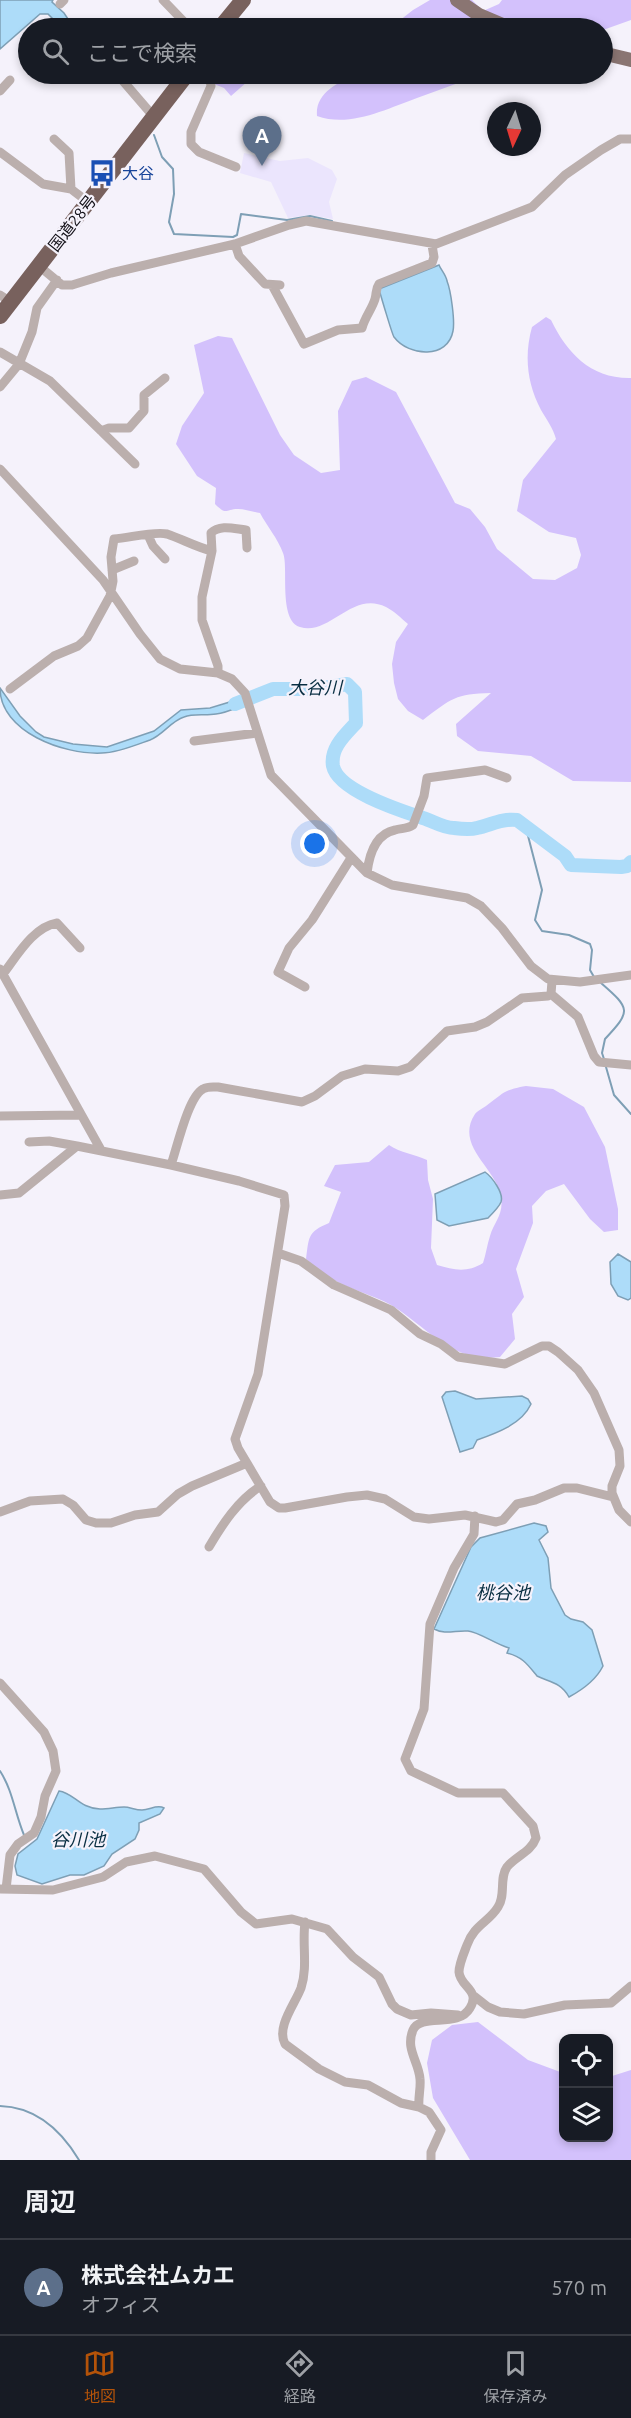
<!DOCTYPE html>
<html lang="ja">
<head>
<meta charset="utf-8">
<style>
  :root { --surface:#171b24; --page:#20242c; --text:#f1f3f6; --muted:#9ea1a6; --line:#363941; --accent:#b45309 }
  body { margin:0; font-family:Ubuntu,"Noto Sans JP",sans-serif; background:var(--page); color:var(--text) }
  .controls { position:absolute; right:18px; bottom:18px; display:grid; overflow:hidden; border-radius:12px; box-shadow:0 3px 9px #0003 }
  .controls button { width:54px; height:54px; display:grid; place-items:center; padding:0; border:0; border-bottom:2px solid var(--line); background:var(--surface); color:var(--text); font:30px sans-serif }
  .compass { position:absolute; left:487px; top:102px; width:54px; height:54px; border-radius:50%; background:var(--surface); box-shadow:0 3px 9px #0003; rotate:184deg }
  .you { position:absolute; left:315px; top:844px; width:21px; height:21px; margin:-15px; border:4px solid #fff; border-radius:50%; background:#1a73e8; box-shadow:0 0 0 9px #1a73e833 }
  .badge { display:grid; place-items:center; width:39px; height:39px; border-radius:50%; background:var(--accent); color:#fff; font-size:20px; font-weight:700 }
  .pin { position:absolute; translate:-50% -50px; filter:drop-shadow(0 2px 3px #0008) }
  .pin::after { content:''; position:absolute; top:32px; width:21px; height:18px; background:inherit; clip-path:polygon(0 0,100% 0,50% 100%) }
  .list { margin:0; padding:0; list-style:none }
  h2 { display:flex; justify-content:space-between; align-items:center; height:78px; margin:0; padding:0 24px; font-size:26px }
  h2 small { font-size:20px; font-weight:400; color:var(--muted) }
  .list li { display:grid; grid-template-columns:39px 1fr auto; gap:18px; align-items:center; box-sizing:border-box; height:96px; padding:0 24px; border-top:2px solid var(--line) }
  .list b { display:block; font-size:22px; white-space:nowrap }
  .list p { margin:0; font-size:20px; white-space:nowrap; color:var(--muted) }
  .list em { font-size:20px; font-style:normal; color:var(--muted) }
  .icon { flex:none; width:33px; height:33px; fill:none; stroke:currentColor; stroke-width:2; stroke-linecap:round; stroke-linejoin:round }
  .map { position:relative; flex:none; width:631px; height:2160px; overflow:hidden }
  .search { position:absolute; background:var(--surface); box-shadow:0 3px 9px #0003; left:18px; right:18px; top:18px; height:66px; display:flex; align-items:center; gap:15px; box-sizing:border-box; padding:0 21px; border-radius:33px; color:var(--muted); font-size:22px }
  .sheet { height:174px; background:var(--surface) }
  nav { display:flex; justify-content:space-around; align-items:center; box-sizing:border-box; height:84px; border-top:2px solid var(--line); background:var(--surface); font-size:16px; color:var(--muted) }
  nav a { display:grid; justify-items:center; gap:3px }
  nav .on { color:var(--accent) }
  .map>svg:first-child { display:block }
  .built { fill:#ebe5fd }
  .green { fill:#d3c1fc }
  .water { fill:#addcf9; stroke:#7e9fb5; stroke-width:1.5 }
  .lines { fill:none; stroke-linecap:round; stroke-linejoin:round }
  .stream { stroke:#7e9fb5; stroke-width:2 }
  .river { stroke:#addcf9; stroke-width:14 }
  .street { stroke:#bbafad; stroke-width:9 }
  .primary { stroke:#8a7572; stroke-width:14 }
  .highway { stroke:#78615d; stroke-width:16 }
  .labels { text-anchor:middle; stroke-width:4.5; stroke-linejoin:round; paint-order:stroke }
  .transit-label { font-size:16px; fill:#164399; stroke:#f5f2fb; text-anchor:start }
  .street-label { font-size:16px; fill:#121017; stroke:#f5f2fb }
  .water-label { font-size:18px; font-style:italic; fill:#082e42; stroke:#f5f2fb }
</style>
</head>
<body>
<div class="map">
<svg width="631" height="2160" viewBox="0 0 631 2160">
  <rect width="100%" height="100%" fill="#f5f2fb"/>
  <path class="built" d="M244,153L280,161L308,158L332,170L337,179L329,202L333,219L310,215L288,218L271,182L240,173Z"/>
  <path class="green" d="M430,0H472L483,11L499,4L502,0H631V20L603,30L390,28L413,10Z
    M213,74H256L231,96L224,88L214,84Z
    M355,74H483C461,82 439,90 417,98C386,109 350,128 317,116C315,93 338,83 355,74Z
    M546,317L551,320C567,353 591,379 631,378V782L573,781L531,756L478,751L457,736L456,724L491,693C455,694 452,698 423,720L408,711L398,699L394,683L392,664L396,642L408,624C401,618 394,611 386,607C352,590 330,636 300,627C278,620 289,567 283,553C278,539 267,526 260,513C253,512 245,509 238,509C225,509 227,516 215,504L216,488L197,476L176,444L182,426L204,393L194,345L218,336L232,338L280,435L294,455L321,473L340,470L338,411L352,381L366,377L396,392L455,503L470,509L485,527L497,549L533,579L555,580L577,568L581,555L576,538L549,532L517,511L523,480L556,439C553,428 547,420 541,410C527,383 524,356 532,327Z
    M526,1086L553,1089L584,1107L605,1147L618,1209V1230L604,1232L590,1219L564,1184L546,1191L532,1206L533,1223L516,1269L524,1297L512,1314L515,1339L500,1357C451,1363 429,1328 391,1305C374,1295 353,1291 336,1281C325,1276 315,1267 306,1259C309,1238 307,1232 329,1223L341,1192L324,1186L335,1165L369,1162L389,1145C401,1153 414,1154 427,1160L428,1180L433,1199L431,1248L437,1265C454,1270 467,1273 483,1263C486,1254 487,1245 490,1236C494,1222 504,1215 501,1197C497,1168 454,1146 475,1114C477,1111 482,1109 486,1106C504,1093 503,1090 526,1086Z
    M478,2022L528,2060L563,2073L564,2138H608L609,2077L631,2070V2160H470L433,2098L427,2063L432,2040L452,2025Z"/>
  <path class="water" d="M0,0H53L52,2L64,13L74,28H62L48,14H40L0,49Z
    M439,265C441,270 446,275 447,281C451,291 455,321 453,331C448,359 409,357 394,337C392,334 380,293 379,289Z
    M0,688L20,716L36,732L44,737L73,744L107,747L154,731L181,710L210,708L243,698L246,704C236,708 226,713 216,714C205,716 194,713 184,717C171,721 163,735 150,740C136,745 117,753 102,753C64,755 0,732 0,688Z
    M485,1172C492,1177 504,1193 501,1202C499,1207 492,1214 488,1218L449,1226L437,1220L435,1194Z
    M618,1254L631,1262V1298L628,1300L618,1296L611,1284L610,1262Z
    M455,1391L476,1399L522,1396L528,1399L531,1404C522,1424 497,1433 477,1440L473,1448L460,1452L442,1397L446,1392Z
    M534,1523L546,1526L548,1532L539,1540L548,1558L551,1588L565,1615L571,1619L583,1622L592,1630L603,1666C596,1680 582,1690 569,1697C561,1682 549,1682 537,1676C528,1665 523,1657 507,1653L509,1648C495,1644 479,1632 468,1631C456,1630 445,1635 434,1629L471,1547L480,1538Z
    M59,1791C74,1793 79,1808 100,1809C109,1809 116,1807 124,1807C130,1807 135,1810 142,1810C150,1810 157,1804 164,1808L160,1814L139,1823V1830L135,1839L112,1854L104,1866L84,1875H70L42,1884L17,1875L15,1866L18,1854L37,1839Z"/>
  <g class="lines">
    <path class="stream" d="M154,135L162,157L173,169L174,194L169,222L174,234L233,237L237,235L241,214L287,220L310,216L332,221
      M526,828L542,890L535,920L542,931L569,935L590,944L592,950L590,970L594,977
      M601,983C631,1009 631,1011 605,1039L602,1053L604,1059
      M606,1067L614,1095L631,1114
      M0,1771C13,1791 15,1814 24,1835
      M0,2106C36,2107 61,2130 79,2160"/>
    <path class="river" d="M235,704L273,689H318L347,684L355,692L356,723C345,735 330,748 333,766C338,791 402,811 423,818C433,821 443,828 454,828C461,829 470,830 477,828C491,825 502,818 517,820L565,856L571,865L621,867L627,866L631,862"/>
    <path class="street" d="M163,0L190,28
      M60,4L64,0
      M117,74L154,117
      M206,74L210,80L211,86L191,132V144L199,152L236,167
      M0,91L10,80
      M54,139L69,153L71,189
      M0,152L43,184L71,189L88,202
      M235,244L239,256L265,284L280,285
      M39,266L62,285H72L111,273L235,244L289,225L306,221L436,244L532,207L565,175L601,150L620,139H631
      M272,285L304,344L338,330L362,328C365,317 372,309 375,299C377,292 375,290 379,284L432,263L434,257L432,245
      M0,295L11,302
      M0,352L50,381L135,464
      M0,387L19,364L32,332L37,308L57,280
      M101,431L109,428H129L144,411V395L165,378
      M0,469L103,580L140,634L160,659L180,669L218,673L232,679L245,693L271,775L367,873L392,885L467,898L481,906L502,928L531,966L548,979L580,982L631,975
      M148,535L153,546L165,559
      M212,551L211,533C220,524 235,529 246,530L247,548
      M112,570L134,561
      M10,689L54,656L78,646L87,638L110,596L113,581L111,557L114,539C129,538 154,531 167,534C182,539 196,547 212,551L202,597V620L218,666V673
      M194,741L257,733
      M367,873C369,856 375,834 395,830C402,828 407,829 413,825L424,796L427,778L485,770L507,778
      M0,969L101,1150
      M3,974C17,956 33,927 57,923L80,948
      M305,987L278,972L289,948L312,920L351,858
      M551,994L578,1017L594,1056L599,1062L631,1065
      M0,1116L80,1115
      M29,1142L49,1141L77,1146
      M171,1165C177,1148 188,1097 203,1089C208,1086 213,1087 218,1087L302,1102L315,1096L342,1076L365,1069L398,1071L410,1067L447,1031L475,1027L487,1022L522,998L548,996L551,994L552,981
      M0,1195L19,1193L77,1146L171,1165L239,1181L284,1195L285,1206L258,1374L235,1439L238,1448L270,1502L279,1508H285L347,1497L367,1495L385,1499L414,1517L429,1519L465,1515L496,1522L503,1520L517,1504L535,1500L564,1488H577L613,1497
      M278,1253L301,1261L334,1285L391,1310L420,1334L441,1344L458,1357L505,1364L542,1346H549L558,1352L578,1370L594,1393L619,1450L620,1466L612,1486V1493L619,1510L631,1522
      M0,1512L30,1501L63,1499L73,1505L86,1520L96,1523H111L135,1515L158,1512L178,1494L192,1486L247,1463
      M209,1547C222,1525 238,1500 261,1486
      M0,1683L44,1732L53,1751L56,1771L45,1796L41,1817L34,1833L18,1844L10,1855L6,1889
      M0,1889L53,1890L103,1877L126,1862L155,1856L204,1869L241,1912L256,1924L292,1919L327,1929L353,1957L379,1977L392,2004L397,2009L411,2015L431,2013L458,2015
      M305,1922C302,1944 308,1967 301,1988C295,2004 276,2027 285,2044L319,2069L345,2082L368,2085L401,2103L419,2107
      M474,1996L488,2007L500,2012L524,2014L565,2005L611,2003L631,1986
      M431,2160V2152L441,2130L429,2112L419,2107C418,2097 421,2088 420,2079C419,2062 405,2049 413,2030C421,2012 458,2029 470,2008C481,1990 460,1987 459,1972C459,1964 464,1953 467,1945C474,1925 489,1922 498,1907C506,1895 499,1878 507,1867C516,1856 531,1852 536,1838L533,1826L503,1793H458L411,1771L405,1759L424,1709L430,1624L454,1568L474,1534L475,1516"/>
    <path class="primary" d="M457,0L479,15L510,28
      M602,53L631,60"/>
    <path class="highway" d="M220,28L243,0
      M0,316L187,74"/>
  </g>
  <defs>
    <symbol id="bus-bare" viewBox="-9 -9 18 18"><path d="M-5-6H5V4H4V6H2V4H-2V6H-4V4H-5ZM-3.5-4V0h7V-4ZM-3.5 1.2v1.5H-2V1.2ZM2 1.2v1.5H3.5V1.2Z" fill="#1a4fb4" stroke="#f5f2fb" stroke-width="2.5" paint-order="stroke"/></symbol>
  </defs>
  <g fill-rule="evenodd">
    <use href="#bus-bare" x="83" y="154" width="38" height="38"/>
  </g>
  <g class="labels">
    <g class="transit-label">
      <text x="122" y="179">大谷</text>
    </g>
    <g class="street-label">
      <text transform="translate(72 223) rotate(-52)" y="6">国道28号</text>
    </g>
    <g class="water-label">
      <text x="315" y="694">大谷川</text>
      <text x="503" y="1599">桃谷池</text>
      <text x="78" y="1846">谷川池</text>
    </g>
  </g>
</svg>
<div class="controls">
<button><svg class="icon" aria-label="locate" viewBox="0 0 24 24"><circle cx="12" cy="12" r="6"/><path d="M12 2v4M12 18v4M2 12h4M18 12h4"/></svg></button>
<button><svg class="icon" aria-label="layers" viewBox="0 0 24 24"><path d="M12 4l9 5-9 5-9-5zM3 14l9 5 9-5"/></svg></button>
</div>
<svg class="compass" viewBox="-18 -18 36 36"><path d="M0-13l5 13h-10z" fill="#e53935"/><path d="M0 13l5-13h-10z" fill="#9ea1a6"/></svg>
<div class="you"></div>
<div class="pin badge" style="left:262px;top:166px;background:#5c6f8a">A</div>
<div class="search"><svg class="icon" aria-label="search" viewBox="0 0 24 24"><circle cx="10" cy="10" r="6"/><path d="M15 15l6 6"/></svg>ここで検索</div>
</div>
<section class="sheet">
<h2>周辺<small></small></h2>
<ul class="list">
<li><span class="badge" style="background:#5c6f8a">A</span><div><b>株式会社ムカエ</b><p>オフィス</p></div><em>570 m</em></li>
</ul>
</section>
<nav>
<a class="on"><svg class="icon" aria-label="map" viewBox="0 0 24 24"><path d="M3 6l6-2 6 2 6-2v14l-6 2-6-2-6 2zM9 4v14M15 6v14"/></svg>地図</a>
<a><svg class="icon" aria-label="directions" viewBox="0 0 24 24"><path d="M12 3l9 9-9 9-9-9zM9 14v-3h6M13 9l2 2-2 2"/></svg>経路</a>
<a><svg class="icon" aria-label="saved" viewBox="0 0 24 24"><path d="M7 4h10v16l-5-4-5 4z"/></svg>保存済み</a>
</nav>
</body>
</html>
